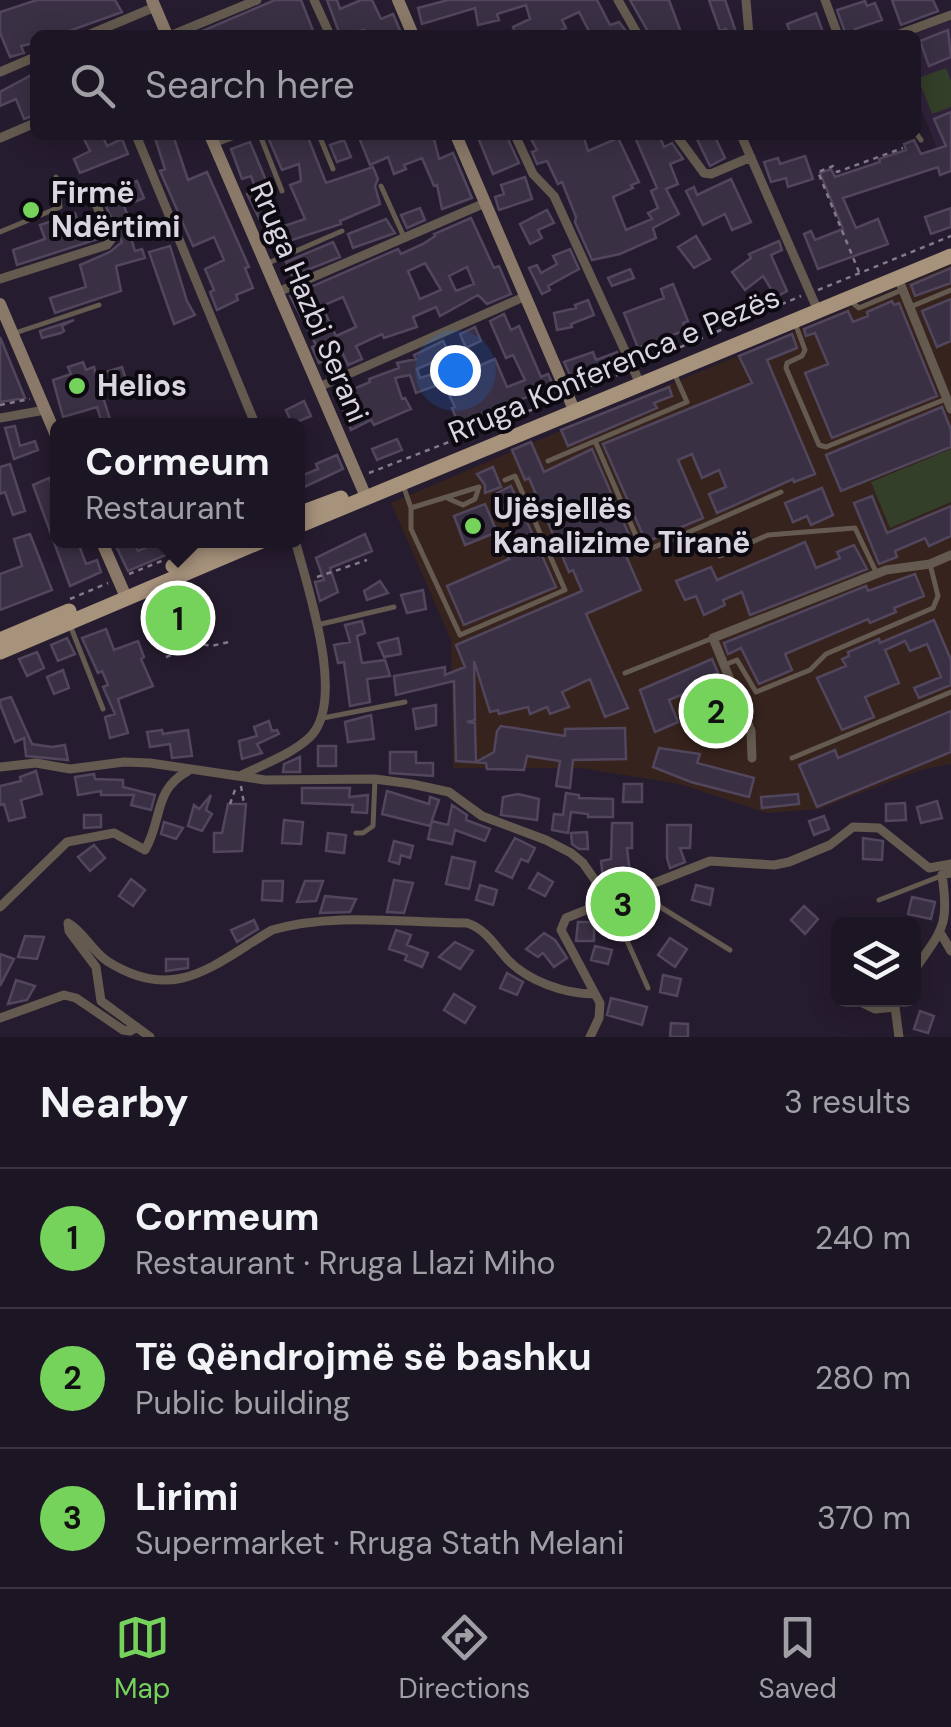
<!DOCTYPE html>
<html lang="en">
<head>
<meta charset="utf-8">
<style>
  :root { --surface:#1c1523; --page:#251e2b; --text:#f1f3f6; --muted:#a09fa6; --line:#3a3441; --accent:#75d25b }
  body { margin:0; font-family:"DM Sans",sans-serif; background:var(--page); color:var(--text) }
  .controls { position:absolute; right:30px; bottom:30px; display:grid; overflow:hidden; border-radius:15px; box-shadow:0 5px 25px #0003 }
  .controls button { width:90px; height:90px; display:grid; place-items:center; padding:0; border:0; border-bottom:2px solid var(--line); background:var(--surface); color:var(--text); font:50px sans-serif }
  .you { position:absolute; left:455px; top:370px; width:35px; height:35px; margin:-25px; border:8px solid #fff; border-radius:50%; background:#1a73e8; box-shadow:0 0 0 15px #1a73e833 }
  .badge { display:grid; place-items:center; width:65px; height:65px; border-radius:50%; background:var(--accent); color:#111; font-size:32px; font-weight:700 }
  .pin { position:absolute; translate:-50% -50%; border:5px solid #fff; box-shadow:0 2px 10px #0006 }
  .popup { position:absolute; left:50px; top:418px; width:255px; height:130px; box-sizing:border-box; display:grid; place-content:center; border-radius:15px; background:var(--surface); filter:drop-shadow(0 2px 8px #0005); font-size:32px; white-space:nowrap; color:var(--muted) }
  .popup b { font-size:38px; color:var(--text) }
  .popup::after { content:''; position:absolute; left:50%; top:100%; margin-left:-20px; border:20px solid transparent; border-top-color:var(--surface) }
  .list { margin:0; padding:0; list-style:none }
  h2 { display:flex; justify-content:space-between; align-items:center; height:130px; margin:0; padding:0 40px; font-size:42px }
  h2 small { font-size:32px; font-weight:400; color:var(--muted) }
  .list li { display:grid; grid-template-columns:65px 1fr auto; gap:30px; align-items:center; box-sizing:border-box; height:140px; padding:0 40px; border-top:2px solid var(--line) }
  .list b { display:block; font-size:38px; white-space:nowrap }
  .list p { margin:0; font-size:32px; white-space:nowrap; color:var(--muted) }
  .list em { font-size:32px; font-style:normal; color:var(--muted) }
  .icon { flex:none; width:55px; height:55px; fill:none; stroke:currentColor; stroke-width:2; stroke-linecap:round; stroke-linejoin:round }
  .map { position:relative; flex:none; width:951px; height:1037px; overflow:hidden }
  .search { position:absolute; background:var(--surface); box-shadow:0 5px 25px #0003; left:30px; right:30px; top:30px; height:110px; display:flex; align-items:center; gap:25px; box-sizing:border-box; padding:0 35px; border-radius:15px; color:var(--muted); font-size:38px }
  .sheet { height:550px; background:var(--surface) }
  nav { display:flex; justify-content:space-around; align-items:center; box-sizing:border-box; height:140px; border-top:2px solid var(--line); background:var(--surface); font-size:28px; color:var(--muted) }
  nav a { display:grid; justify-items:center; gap:5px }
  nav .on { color:var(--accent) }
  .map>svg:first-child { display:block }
  .commercial { fill:#36231e }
  .built { fill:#30223b }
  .green { fill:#333f29 }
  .building { fill:#3a3044; stroke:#51465c; stroke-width:2.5; fill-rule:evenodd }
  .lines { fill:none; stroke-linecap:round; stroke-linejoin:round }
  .path { stroke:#837b8b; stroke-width:2.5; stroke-dasharray:5 5; stroke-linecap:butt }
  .lane { stroke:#645a4f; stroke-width:5 }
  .street { stroke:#645a4f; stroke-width:9 }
  .secondary { stroke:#8a7968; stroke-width:12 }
  .primary { stroke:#a7927c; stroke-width:15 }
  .poi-dot { fill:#75d25b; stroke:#0d0911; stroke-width:4 }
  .labels { text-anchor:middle; stroke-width:8; stroke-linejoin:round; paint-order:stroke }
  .poi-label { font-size:30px; font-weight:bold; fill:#dbd5e2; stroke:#0d0911; text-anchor:start }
  .street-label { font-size:30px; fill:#dbd5e2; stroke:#0d0911 }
</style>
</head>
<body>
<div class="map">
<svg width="951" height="1037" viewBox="0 0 951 1037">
  <rect width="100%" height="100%" fill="#261c2f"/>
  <path class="commercial" d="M951,265V764L921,770L819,809L767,813L680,784L581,768H453L451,640L391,503Z"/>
  <path class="built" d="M951,20V143L937,148L916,96V35H912Z"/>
  <path class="green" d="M946,68L951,81V107L932,114L918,78Z
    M951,449V502L890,528L871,482Z"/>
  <path class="building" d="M37,0H115L122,12L58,35H35V43L21,46L24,53L10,57L0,33V12Z
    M275,0H301L314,33L193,35Z
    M327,0H337L340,9L361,0H372L381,19L393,14L402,35H366L364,30L340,35Z
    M448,0H597L610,25L619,22L629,35H591L579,12L562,20L566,28L552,35H516L513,27L530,19L526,5L497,14L499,20L478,25L475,8L422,24L418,8Z
    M630,0H669L682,35H650Z
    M709,0H725L737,35H727L726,29L720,31Z
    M892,0H933L938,11L901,25Z
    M865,1L867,6L875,3L882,20L855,29L857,35H846L837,10Z
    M816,13L824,35H791L787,24Z
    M948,30L951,57L929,66L920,41Z
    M35,73V115L24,119L16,99L0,106V92Z
    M951,112V171L940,175L938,167L843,198L856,228L878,219L888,244L818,269L804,234L811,231L815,240L843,229L820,173L831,169L835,177L880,162L879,159L906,150L904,144L914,140L921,154L946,146L934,119Z
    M82,135H102L107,146L122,139L128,154L80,173L74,159L90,151Z
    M154,135H173L188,180L207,172L249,267L245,268L253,288L236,295L238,300L217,310L210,292L214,290L205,269L224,260L214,237L193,246L160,171L165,169Z
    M267,135H307L326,183L373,167L378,179L375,186L380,204L340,221L341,224L286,242L281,227L305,219L290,185L301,181L299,164L282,170Z
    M358,135H433L439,159L453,153L472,198L442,209L437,185L434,186L422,158L404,165L406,169L394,174L388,157L370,165Z
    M477,135H506L519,163L493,174Z
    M529,135H583L588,151L618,138L639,182L631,185L633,188L613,197L626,230L652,219L648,213L658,208L651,191L657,188L634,135H659L664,147L672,143L683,159L670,164L678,184L666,189L679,214L653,228L656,238L620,254L592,260L575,222L576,217L562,182L558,184L547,161L537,164L532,152L537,150Z
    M695,135H714L725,158L710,166Z
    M344,140L351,157L337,162L330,145Z
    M250,142L277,207L270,210L276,228L266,232L247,194L256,190L251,176L242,179L231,149Z
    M805,156L813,179L788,187L786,178L771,182L764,162L778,158L780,164Z
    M525,177L532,199L499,210L495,197L504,194L501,185Z
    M731,179L751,222L732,230L725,214L703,225L686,191L694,187L697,195Z
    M137,181L144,198L124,206L132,227L128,228L135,251L142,249L145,258L116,266L121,291L55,313L50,298L86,287L80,265L110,252L122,242L104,202L123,194L121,188Z
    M420,208L425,220L407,228L401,215Z
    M951,208V227L931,234L925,217Z
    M547,210L554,223L538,230L542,238L530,244L520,224Z
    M75,213L80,228L95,223L101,238L17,265L13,250L45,239L40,225Z
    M471,218L494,268L499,266L511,294L487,304L478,295L440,316L436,307L413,317L417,327L384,338L382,334L356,346L362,359L348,365L342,352L319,363L312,347L316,345L290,296L398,249L401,254L423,244L435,236L434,234ZM425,263L441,290L420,299L408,271ZM467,267L474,284L456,291L449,276ZM343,297L356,327L336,336L322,306Z
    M386,219L395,233L353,248L348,234Z
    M696,236L710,259L694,268L678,247Z
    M779,241L782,250L771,255L787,291L776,297L763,276L745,290L732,272L751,258L749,254Z
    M333,242L340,257L292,276L286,262Z
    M170,246L187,301L195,315L174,324L149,252Z
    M570,249L579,269L548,286L550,290L542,294L529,268L537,265L541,273L557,264L553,256Z
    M951,268V283L915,296L911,285Z
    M630,269L634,278L612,286L608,278Z
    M673,284L688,321L683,323L686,330L638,348L624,313L664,298L661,289Z
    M951,299V341L937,347L922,311Z
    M588,300L594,315L571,324L572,327L557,330L554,313L576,308L575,305Z
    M892,301L894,305L899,303L937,396L832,438L805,373L828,364L815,333L806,336L804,329L848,311L853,322L868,316L867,312Z
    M504,314L511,330L519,326L541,377L548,374L554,387L458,423L452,408L455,407L443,383L416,393L410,375L395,378L402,399L405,398L411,409L374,425L371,420L351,430L334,389L346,384L349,391L370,382L369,379L399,368L397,363L416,359L414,355L443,341L450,355L417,369L420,378L474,361L476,367L495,359L507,387L525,380L513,355L506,358L490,321Z
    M74,320L62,326L64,331L61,333L42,338L40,331Z
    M475,327L481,341L466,348L460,334Z
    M792,334L797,348L767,360L815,474L794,482L793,479L717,513L709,494L726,487L719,470L702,478L692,454L678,460L703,518L646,542L603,444L752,383L739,356Z
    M0,337L25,398L0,402Z
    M593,352L596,360L617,352L623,366L583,380L581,372L570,375L564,362Z
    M83,362L86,370L94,367L96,375L122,367L127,383L101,390L112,426H103L97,407L63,417L53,380L71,374L68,367Z
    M669,387L672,396L654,403L657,408L568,446L561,430Z
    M304,401L311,416L292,424L286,410Z
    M942,407L951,430V447L841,491L826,455Z
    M15,426L20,446L35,441L38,450L14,459L5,428Z
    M397,439L402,450L377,460L372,449Z
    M531,442L544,472L592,449L633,544L623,549L641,590L586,614L628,708L605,717L590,679L562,692L569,707L550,714L547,707L530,714L528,707L499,714L498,710L490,712L474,661L475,720L467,722L475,723L476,762L494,752L497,731L501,726L565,736V729L625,728L626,759L573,760L570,788L556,786L560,761L527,756L524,770L487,769L486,763L456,761L454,681L396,695L394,676L445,667V675L465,667L456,645L582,591L573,570L569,572L529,478L525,480L512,450Z
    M337,455L343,469L298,490V477L318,469L316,464Z
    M10,464L25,511L13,515L5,492L0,494V467Z
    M493,467L501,487L485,493V485L477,474Z
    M49,478L56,495L53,496L58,508V540H77L86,564L97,560L101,572L70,586L33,485Z
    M511,486L556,587L464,625L447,586L509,559L503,547L518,540L497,493Z
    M822,488L833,515L811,525L807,516L793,522L785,503Z
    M872,496L887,533L951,506V536L929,546L925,538L895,551L897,557L879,564L854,503Z
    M485,504L497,532L465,545L454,516Z
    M30,534L52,590L0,610V574L22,566L14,539Z
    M365,534L372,551L330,568L338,592L320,601L315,582L324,580L316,558Z
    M124,540H133L138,551L163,540L188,541L172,548L173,552L128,571L115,544Z
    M805,542L816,568L840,558L837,552L854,545L867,569L750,615L742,592L723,600L725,605L704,615L696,596L685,600L676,581L711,567L717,580Z
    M915,574L924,596L894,608L896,612L870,623L868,619L785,654L792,670L759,684L741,648L728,654L724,643L866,586L868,591Z
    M380,581L388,593L367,600L364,591Z
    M179,590L197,639L178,646L160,596Z
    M423,590L426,609L407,613L401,595Z
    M934,620L951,660V685L919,698L914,688L941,677L927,644L910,651L905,641L885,650L899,683L865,697L874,717L842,730L817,678L846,666L842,659L849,656L848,652L879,639L880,643Z
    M362,621L365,633L357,636L362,663L385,660L390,676L367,679L370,702L350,706L344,662L338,663L334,645L350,642L345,625Z
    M106,629L114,650L138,641L144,657L141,659L153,686L118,699L128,733L110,738L105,717L115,714L103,687L108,685L102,671L98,673L82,638Z
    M67,638L75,654L58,661L51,645Z
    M398,638L401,654L384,657L378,643Z
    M37,652L44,668L27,676L19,659Z
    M712,659L739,722L707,735L690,691L669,700L678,722L655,732L640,690Z
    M63,670L69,688L54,694L47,677Z
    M11,697L32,744L52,747L65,745L68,760L26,756L24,738L15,742L0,704V700Z
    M436,705V725L416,729L413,709Z
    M951,711V752L817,807L799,765L835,750L838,758Z
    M371,715L374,739L348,742L345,722Z
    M269,721L272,731L277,730L279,734L257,744L262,753L242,759L239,741L257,736L254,727Z
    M162,730L163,734L188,730L192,756L172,758L170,744L150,747L147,732Z
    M318,746H336V766H318Z
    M659,748L700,754L697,763L754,778L749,797L691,782L653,767Z
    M390,752H416V763H433V776L390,773Z
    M300,757V772H283L284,764Z
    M36,771L42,794L21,800L25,817L9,821L4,804L0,805V786L21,781L20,777Z
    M94,774L95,779L123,780V787L155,795L151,810L131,805L134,795H101V791L78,795L75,777Z
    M624,784H642V802H623Z
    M302,788H350L349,797L368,795L367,813L352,812L353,805L302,803Z
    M387,791L429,804L430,797L439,800L430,826L382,814Z
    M566,793L579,795V798L613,799V817H588V814L571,812L568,833L552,830L554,814L563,815Z
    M518,794L539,799L537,820L501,815L503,797Z
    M798,794L799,804L762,808L761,797Z
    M211,795L206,810L212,814L202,831L188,826L194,805L199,809Z
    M937,801L942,818L921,823L917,807Z
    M905,803L906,820L886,821V804Z
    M228,804H246L242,851L214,852V833H222Z
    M452,805L467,815L466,820L490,829L485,841L455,830L452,844L428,839L432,821L448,825Z
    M84,815H101V827L84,828Z
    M824,816L829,829L814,835L809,821Z
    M284,820L303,822L301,844L282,843Z
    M164,822L183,828L176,839L161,834Z
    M612,823H632V848H627L630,874L603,878L601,861L611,859Z
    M667,825H691L690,848H680L685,862L670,868L667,858Z
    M587,832L588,849H579L572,844L571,833Z
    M328,833L346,835L344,853L326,851Z
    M515,838L535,848L528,862L521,859L512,878L496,871Z
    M863,838L883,841L882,860L863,859Z
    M394,841L413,846L410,858L401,855L399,864L389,861Z
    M94,845L105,858L90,871L78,857Z
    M452,857L475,862L469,889L446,884Z
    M538,873L553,882L545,896L529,888Z
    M131,879L145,890L133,906L119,896Z
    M394,880L413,883L404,913L387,912Z
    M263,881H283L282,901L262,900Z
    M305,881H323L316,901L297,902Z
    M480,885L497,890L493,905L476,900Z
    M696,885L713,889L710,905L692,900Z
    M325,896L356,899L350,912L320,913Z
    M912,897L935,902L931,919L908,914Z
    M634,900L638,913L623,917L619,906Z
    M804,906L818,919L805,934L791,920Z
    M254,920L258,929L237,942L231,930Z
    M578,922H594V941H576Z
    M396,930L411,935L407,945L428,953L422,967L405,960L407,955L389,949Z
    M544,933L555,940L567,958L554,967L543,953L538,957L526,949Z
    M25,936L44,937L37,959L18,957Z
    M670,938L687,949L675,967L658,955Z
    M455,942L473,951L460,969L439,957Z
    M595,946L612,950L608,964L591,960Z
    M0,954L14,959L0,986Z
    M166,959H188V968L166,971Z
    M507,973L523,982L517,995L500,988Z
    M663,975L681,979L677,996L660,992Z
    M16,980L35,986L27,1000L8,1004Z
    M454,994L475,1007L465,1023L444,1010Z
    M611,998L647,1007L642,1025L607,1015Z
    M920,1011L934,1016L928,1033L914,1029Z
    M671,1023L688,1024V1037H670Z"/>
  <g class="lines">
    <path class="path" d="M859,272L818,172L833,166L837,172L903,148
      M818,290L951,236
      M643,363L801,296
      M579,391L622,373
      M0,405L30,399
      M369,473L557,400
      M129,574L164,560
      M317,577L367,560
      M70,599L108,583
      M166,657L202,644L211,646L229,642
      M241,786L244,804
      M230,804L236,787"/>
    <path class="lane" d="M916,133L921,140
      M260,135L282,191
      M319,135L333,169
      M381,186L404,237
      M0,232L60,207L56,177
      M266,264L342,231
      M849,300L859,308L902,290
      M910,307L951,290
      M795,323L805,350L802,356L787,363L786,368L819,445L826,447L946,399
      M15,333L99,305
      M595,441L643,552L781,492
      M548,461L687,402L675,375
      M403,485L411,508V529L460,635L565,590L515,476L505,480
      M411,508L479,487L475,499L463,505L449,499
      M720,556L768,535L855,528L877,574
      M70,625L103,709
      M317,625L394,607
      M724,665L737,660L756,692L810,670L826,654L933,608L938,596L930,564
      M625,673L713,638
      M323,718L405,702
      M792,758L951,692
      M356,833H363L373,826L375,779
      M643,890L649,900L730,950
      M609,900L648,988
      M879,900L941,876"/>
    <path class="street" d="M314,0L330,35
      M618,0L638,35
      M746,0L749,35
      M825,0L838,35
      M88,35L155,7
      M172,35L257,0
      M897,35L951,15
      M0,72L35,57
      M136,135L256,426
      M515,135L533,174L554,196L637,377
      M676,135L704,173L711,174L751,157
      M741,135L815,304
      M0,138L35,123
      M213,143L234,135
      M898,278L951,409
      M0,279L107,245L111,240L97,206
      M278,292L485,203
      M319,387L526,296
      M0,418L45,410
      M752,758L751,731L713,638L886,570L930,564L951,555
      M0,767L36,763L70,769L124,762L150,763L265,780L375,779L412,784L449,792L482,816L546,840L571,853L583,863L609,900
      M242,775C264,764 292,754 310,737C347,701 307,586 295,540
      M0,907L67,842L114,833L145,850C163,819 153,790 188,771
      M68,923C83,931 92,951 107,961C176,1005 214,964 272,930C334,912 404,923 467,923C486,929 495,946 508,960C528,981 565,994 594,994
      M68,923L69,931L96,967L101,1001L150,1037
      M941,934L951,951
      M914,971C941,930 950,928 942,875L951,873
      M854,999L875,1009L895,1007
      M898,999L895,1007L899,1037
      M0,1018L64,995L76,998L123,1030L130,1031L137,1027
      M590,1037L599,1018L600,1003L561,930L566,918L710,861L774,865L789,862L830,845L853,827L879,828L929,868L951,864"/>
    <path class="secondary" d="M152,0L167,35
      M398,0L413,35
      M210,135L363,490
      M456,135L575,412
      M0,304L58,440
      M101,540L126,597"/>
    <path class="primary" d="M298,514L341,498
      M298,526L951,256
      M173,566L234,540
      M0,640L69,611
      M0,652L264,540"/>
  </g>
  <g class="poi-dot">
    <circle cx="31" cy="210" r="10"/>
    <circle cx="77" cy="386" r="10"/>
    <circle cx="473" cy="526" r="10"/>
  </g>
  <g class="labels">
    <g class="poi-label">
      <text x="51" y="203">Firmë<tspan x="51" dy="34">Ndërtimi</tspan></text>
      <text x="97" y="396">Helios</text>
      <text x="493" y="519">Ujësjellës<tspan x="493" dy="34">Kanalizime Tiranë</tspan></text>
    </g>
    <g class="street-label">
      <text transform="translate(309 302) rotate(67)" y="10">Rruga Hazbi Serani</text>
      <text transform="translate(614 365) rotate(-23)" y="10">Rruga Konferenca e Pezës</text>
    </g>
  </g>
</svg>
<div class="controls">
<button><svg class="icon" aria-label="layers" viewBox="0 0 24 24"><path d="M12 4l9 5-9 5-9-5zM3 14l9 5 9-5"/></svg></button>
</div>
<div class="you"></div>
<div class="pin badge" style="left:178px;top:618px">1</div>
<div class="popup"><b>Cormeum</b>Restaurant</div>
<div class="pin badge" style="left:716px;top:711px">2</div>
<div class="pin badge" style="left:623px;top:904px">3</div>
<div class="search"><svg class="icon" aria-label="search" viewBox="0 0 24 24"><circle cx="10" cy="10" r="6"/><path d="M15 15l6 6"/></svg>Search here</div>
</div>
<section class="sheet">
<h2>Nearby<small>3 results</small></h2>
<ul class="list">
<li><span class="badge">1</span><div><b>Cormeum</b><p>Restaurant · Rruga Llazi Miho</p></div><em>240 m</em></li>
<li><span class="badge">2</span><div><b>Të Qëndrojmë së bashku</b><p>Public building</p></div><em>280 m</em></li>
<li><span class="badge">3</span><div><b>Lirimi</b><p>Supermarket · Rruga Stath Melani</p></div><em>370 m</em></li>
</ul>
</section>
<nav>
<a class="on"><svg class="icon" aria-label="map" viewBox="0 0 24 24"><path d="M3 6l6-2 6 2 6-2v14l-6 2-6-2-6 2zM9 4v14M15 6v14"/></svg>Map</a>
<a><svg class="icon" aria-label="directions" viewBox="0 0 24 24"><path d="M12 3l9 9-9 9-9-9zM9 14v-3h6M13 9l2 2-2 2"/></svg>Directions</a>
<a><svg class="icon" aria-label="saved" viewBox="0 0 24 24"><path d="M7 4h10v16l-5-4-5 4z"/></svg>Saved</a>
</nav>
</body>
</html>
